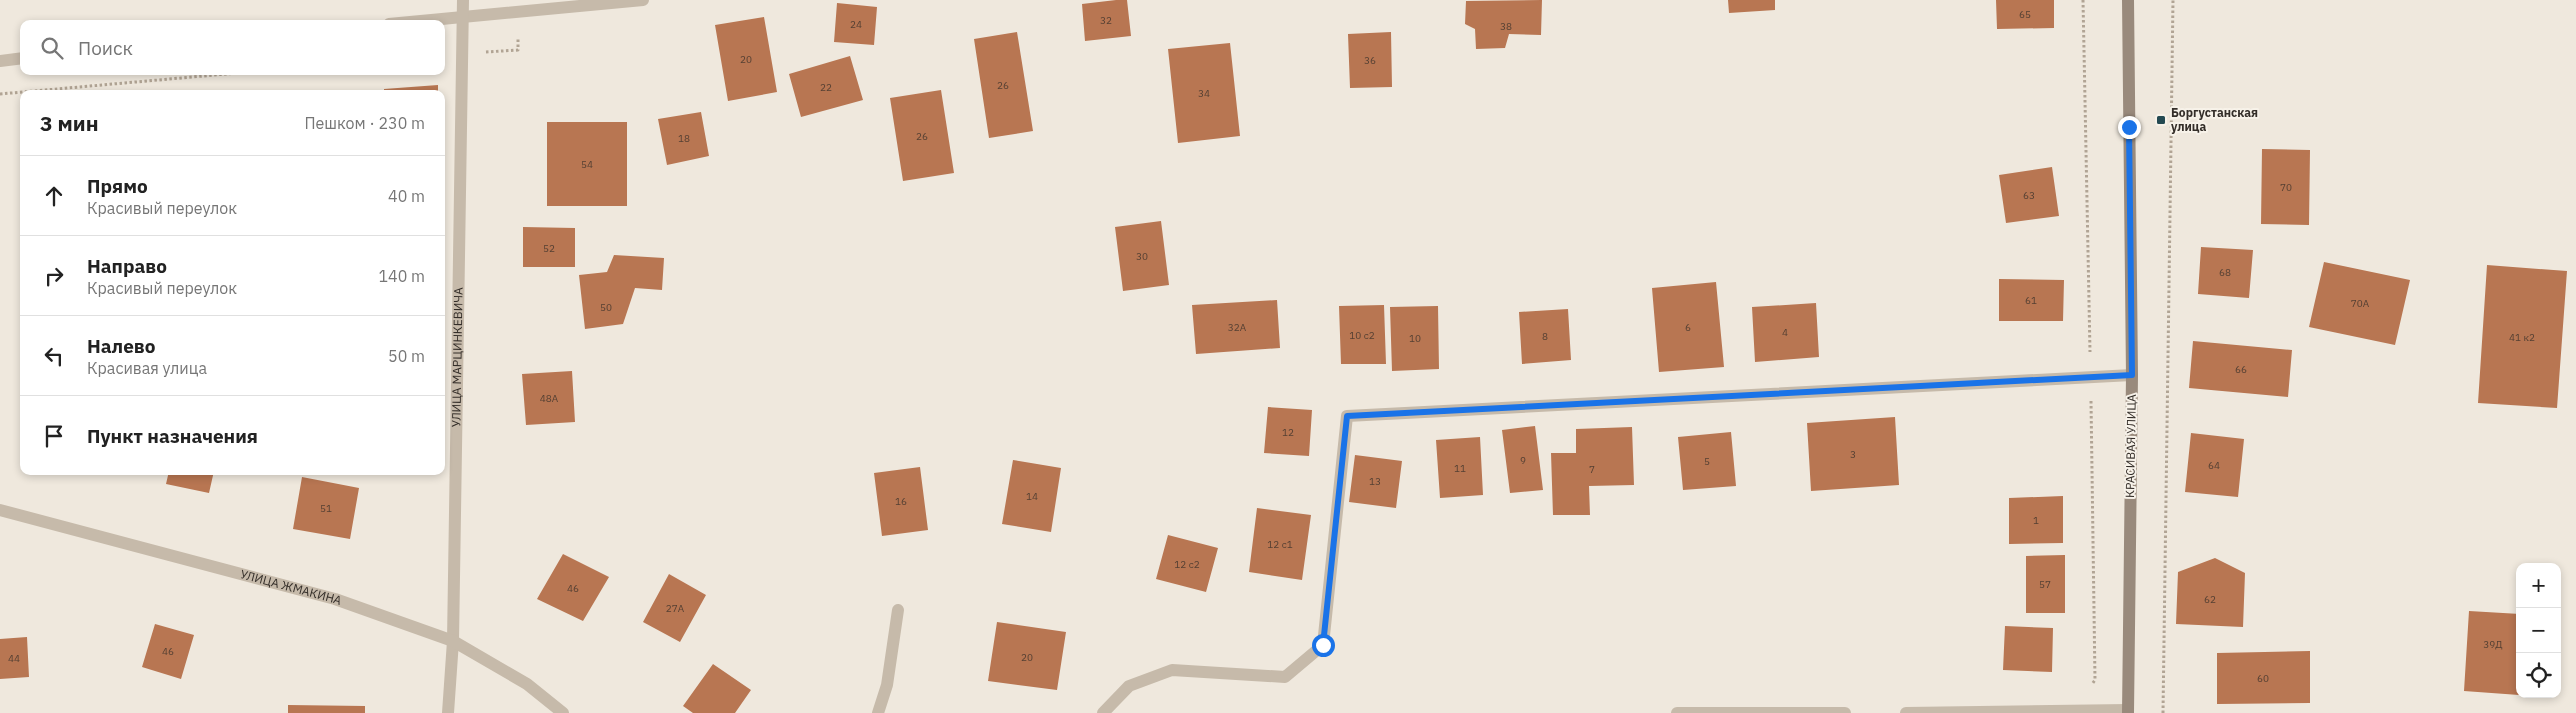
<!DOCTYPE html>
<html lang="ru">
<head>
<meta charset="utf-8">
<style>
  :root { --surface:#fff; --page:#f6f6f6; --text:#222; --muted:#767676; --line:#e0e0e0 }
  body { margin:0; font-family:"IBM Plex Sans",sans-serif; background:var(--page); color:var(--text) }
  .controls { position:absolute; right:15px; bottom:15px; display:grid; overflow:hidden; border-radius:10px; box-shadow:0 2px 8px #0003 }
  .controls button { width:45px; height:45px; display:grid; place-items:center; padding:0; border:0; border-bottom:1px solid var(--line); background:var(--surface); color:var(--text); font:25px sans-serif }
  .stop { position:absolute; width:15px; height:15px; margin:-11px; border:4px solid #1a73e8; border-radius:50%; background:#fff }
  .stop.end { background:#1a73e8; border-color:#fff; box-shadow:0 1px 5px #0008 }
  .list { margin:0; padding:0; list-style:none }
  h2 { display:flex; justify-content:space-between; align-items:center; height:65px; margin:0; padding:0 20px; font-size:21px }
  h2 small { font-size:16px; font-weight:400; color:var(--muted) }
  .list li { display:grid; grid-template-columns:32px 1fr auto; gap:15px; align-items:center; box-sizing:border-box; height:80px; padding:0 20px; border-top:1px solid var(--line) }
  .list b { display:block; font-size:19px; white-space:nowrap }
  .list p { margin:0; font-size:16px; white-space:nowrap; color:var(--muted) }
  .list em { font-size:16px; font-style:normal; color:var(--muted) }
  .icon { flex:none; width:28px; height:28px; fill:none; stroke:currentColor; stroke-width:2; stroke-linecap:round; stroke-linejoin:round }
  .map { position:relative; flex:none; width:2576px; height:713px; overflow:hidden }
  .search { position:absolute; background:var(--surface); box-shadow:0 2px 8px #0003; left:20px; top:20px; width:425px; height:55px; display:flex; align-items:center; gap:12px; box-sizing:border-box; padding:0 18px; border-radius:10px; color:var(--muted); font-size:19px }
  .panel { position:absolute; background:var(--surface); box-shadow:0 2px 8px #0003; left:20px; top:90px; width:425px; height:385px; border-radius:10px }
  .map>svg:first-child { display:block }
  .building { fill:#b87652 }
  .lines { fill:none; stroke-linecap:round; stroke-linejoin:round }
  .path { stroke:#b1a494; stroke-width:3; stroke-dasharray:2.5 2.5; stroke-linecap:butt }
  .service { stroke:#c6baaa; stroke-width:12 }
  .minor { stroke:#c6baaa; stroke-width:12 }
  .tertiary { stroke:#c6baaa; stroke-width:12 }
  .secondary { stroke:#998a7c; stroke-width:12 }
  .route { stroke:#1a73e8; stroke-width:6 }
  .poi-dot { fill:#234951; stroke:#f7f2e9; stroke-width:2 }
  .labels { text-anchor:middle; stroke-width:4; stroke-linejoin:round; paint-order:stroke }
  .number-label { font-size:10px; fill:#554033 }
  .poi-label { font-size:12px; font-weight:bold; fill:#342e29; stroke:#f7f2e9; text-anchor:start }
  .street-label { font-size:12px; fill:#342e29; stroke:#f7f2e9 }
</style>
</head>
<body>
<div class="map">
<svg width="2576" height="713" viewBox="0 0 2576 713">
  <rect width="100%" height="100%" fill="#efe8dd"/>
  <path class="building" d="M1116,0H1127L1131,36L1085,41L1082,4Z
    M1542,0L1541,35L1509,34L1505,48L1476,49L1475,29L1465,24L1466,1Z
    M1728,0H1775V10L1729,13Z
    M1996,0H2054V28L1997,29Z
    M837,3L877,7L874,45L834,42Z
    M764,17L777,92L728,101L715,25Z
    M1017,32L1033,131L989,138L974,39Z
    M1391,32L1392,87L1350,88L1348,34Z
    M1230,43L1240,136L1178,143L1168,49Z
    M850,56L863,100L801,117L789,74Z
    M438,85V94H384V89Z
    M941,90L954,173L903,181L890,98Z
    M701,112L709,156L667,165L658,119Z
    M547,122H627V206H547Z
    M2262,149L2310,150L2309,225L2261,224Z
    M2052,167L2059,216L2006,223L1999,175Z
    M1161,221L1169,285L1123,291L1115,227Z
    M523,227L575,228V267H523Z
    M2201,247L2253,250L2249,298L2198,294Z
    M614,255L664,258L662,290L635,288L623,324L585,329L579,275L607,272Z
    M2324,262L2410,280L2395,345L2309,327Z
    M2487,265L2567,271L2557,408L2478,403Z
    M1999,279L2064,280L2063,321H1999Z
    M1716,282L1724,367L1659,372L1652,288Z
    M1277,300L1280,348L1196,354L1192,305Z
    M1816,303L1819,357L1755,362L1752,307Z
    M1384,305L1386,364H1341L1339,306Z
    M1438,306L1439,369L1392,371L1390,307Z
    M1568,309L1571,360L1522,364L1519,312Z
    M2193,341L2292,350L2288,397L2189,388Z
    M572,371L575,422L526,425L522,374Z
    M1268,407L1312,410L1309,456L1264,453Z
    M1895,417L1899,485L1811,491L1807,423Z
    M1535,426L1543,490L1510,493L1502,430Z
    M1632,427L1634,485L1589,486L1590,515H1553L1551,453H1576V429Z
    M1731,432L1736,486L1683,490L1678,437Z
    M2191,433L2244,439L2238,497L2185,492Z
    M1480,437L1483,495L1440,498L1436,440Z
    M1355,455L1402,461L1396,508L1349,502Z
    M1013,460L1061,468L1051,532L1002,524Z
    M920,467L928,530L882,536L874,473Z
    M169,471H214L209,493L166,484Z
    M302,477L359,488L350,539L293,529Z
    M2063,496V543L2009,544V498Z
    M1257,508L1311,515L1302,580L1249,572Z
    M1168,535L1218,548L1206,592L1156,579Z
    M563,554L609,577L583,621L537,599Z
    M2065,555V613H2026V556Z
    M2215,558L2245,573L2243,627L2176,624L2178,572Z
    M669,574L706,595L680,642L643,622Z
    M2469,611L2520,614L2519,695L2464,691Z
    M997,622L1066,632L1057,690L988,681Z
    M155,624L194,635L181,679L142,667Z
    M2005,626L2053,628L2052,672L2003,670Z
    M27,637L29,677L0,679V639Z
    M2310,651V703L2217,704V653Z
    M713,664L751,690L735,713H693L683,706Z
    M288,705L365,706V713H288Z"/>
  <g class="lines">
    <path class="path" d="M2083,0L2090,352
      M486,52L518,50V38
      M0,94L260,71
      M2091,401L2095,680L2092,684
      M2163,713L2173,0"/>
    <path class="service" d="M878,713L887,685L898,610
      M1677,713H1845
      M1906,713L2128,710"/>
    <g class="minor">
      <path d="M389,24L643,0"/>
      <path d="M0,61L24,58"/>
      <path id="s1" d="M448,713L453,641L463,0"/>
      <path d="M1103,713L1129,686L1172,670L1285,677L1323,645L1347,416L2132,375"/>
    </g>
    <path class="tertiary" id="s2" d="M0,510L335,599L453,641L527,684L563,713"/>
    <path class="secondary" d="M2128,0L2132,375L2128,713"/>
  </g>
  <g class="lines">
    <path class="route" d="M1323,645L1347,416L2132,375L2129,127"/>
  </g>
  <rect class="poi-dot" x="2156" y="115" width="10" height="10" rx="2.5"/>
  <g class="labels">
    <g class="number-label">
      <text x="2025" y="18">65</text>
      <text x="1106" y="24">32</text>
      <text x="856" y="28">24</text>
      <text x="1506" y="30">38</text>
      <text x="746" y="63">20</text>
      <text x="1370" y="64">36</text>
      <text x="1003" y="89">26</text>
      <text x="826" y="91">22</text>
      <text x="1204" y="97">34</text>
      <text x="922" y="140">26</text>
      <text x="684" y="142">18</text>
      <text x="587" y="168">54</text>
      <text x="2286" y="191">70</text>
      <text x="2029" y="199">63</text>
      <text x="549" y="252">52</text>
      <text x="1142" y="260">30</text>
      <text x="2225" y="276">68</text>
      <text x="2031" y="304">61</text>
      <text x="2360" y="307">70А</text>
      <text x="606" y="311">50</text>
      <text x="1237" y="331">32А</text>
      <text x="1688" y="331">6</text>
      <text x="1785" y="336">4</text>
      <text x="1362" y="339">10 с2</text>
      <text x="1545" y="340">8</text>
      <text x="2522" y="341">41 к2</text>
      <text x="1415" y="342">10</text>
      <text x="2241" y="373">66</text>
      <text x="549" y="402">48А</text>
      <text x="1288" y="436">12</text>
      <text x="1853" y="458">3</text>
      <text x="1523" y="464">9</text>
      <text x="1707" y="465">5</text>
      <text x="2214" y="469">64</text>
      <text x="1460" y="472">11</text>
      <text x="1592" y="473">7</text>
      <text x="1375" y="485">13</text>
      <text x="1032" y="500">14</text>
      <text x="901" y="505">16</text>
      <text x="326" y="512">51</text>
      <text x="2036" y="524">1</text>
      <text x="1280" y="548">12 с1</text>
      <text x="1187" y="568">12 с2</text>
      <text x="2045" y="588">57</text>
      <text x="573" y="592">46</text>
      <text x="2210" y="603">62</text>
      <text x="675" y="612">27А</text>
      <text x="2493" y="648">39Д</text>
      <text x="168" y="655">46</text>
      <text x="1027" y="661">20</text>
      <text x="14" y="662">44</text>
      <text x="2263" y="682">60</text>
    </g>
    <g class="poi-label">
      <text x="2171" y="117">Боргустанская<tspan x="2171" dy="14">улица</tspan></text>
    </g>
    <g class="street-label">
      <text dy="4" stroke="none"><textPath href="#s1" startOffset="356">УЛИЦА МАРЦИНКЕВИЧА</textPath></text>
      <text transform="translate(2131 446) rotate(-89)" y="4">КРАСИВАЯ УЛИЦА</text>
      <text dy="4" stroke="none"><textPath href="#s2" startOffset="301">УЛИЦА ЖМАКИНА</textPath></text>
    </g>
  </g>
</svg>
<div class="controls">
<button>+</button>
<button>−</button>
<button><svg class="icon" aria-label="locate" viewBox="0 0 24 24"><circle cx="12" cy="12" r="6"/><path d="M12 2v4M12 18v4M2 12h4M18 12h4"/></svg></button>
</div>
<div class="stop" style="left:1323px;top:645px"></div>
<div class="stop end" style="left:2129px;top:127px"></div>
<div class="search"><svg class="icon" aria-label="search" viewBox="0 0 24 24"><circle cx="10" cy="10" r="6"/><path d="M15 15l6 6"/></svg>Поиск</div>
<section class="panel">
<h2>3 мин<small>Пешком · 230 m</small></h2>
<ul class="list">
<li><svg class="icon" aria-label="ahead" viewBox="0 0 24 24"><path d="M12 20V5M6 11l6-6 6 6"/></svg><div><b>Прямо</b><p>Красивый переулок</p></div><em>40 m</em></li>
<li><svg class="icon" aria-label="right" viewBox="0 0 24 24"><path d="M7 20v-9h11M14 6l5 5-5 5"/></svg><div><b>Направо</b><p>Красивый переулок</p></div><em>140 m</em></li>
<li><svg class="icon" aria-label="left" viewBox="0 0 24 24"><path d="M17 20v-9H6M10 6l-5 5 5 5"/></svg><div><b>Налево</b><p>Красивая улица</p></div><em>50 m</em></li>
<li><svg class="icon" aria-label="arrive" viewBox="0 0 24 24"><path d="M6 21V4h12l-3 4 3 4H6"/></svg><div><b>Пункт назначения</b></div></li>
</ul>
</section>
</div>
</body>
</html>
